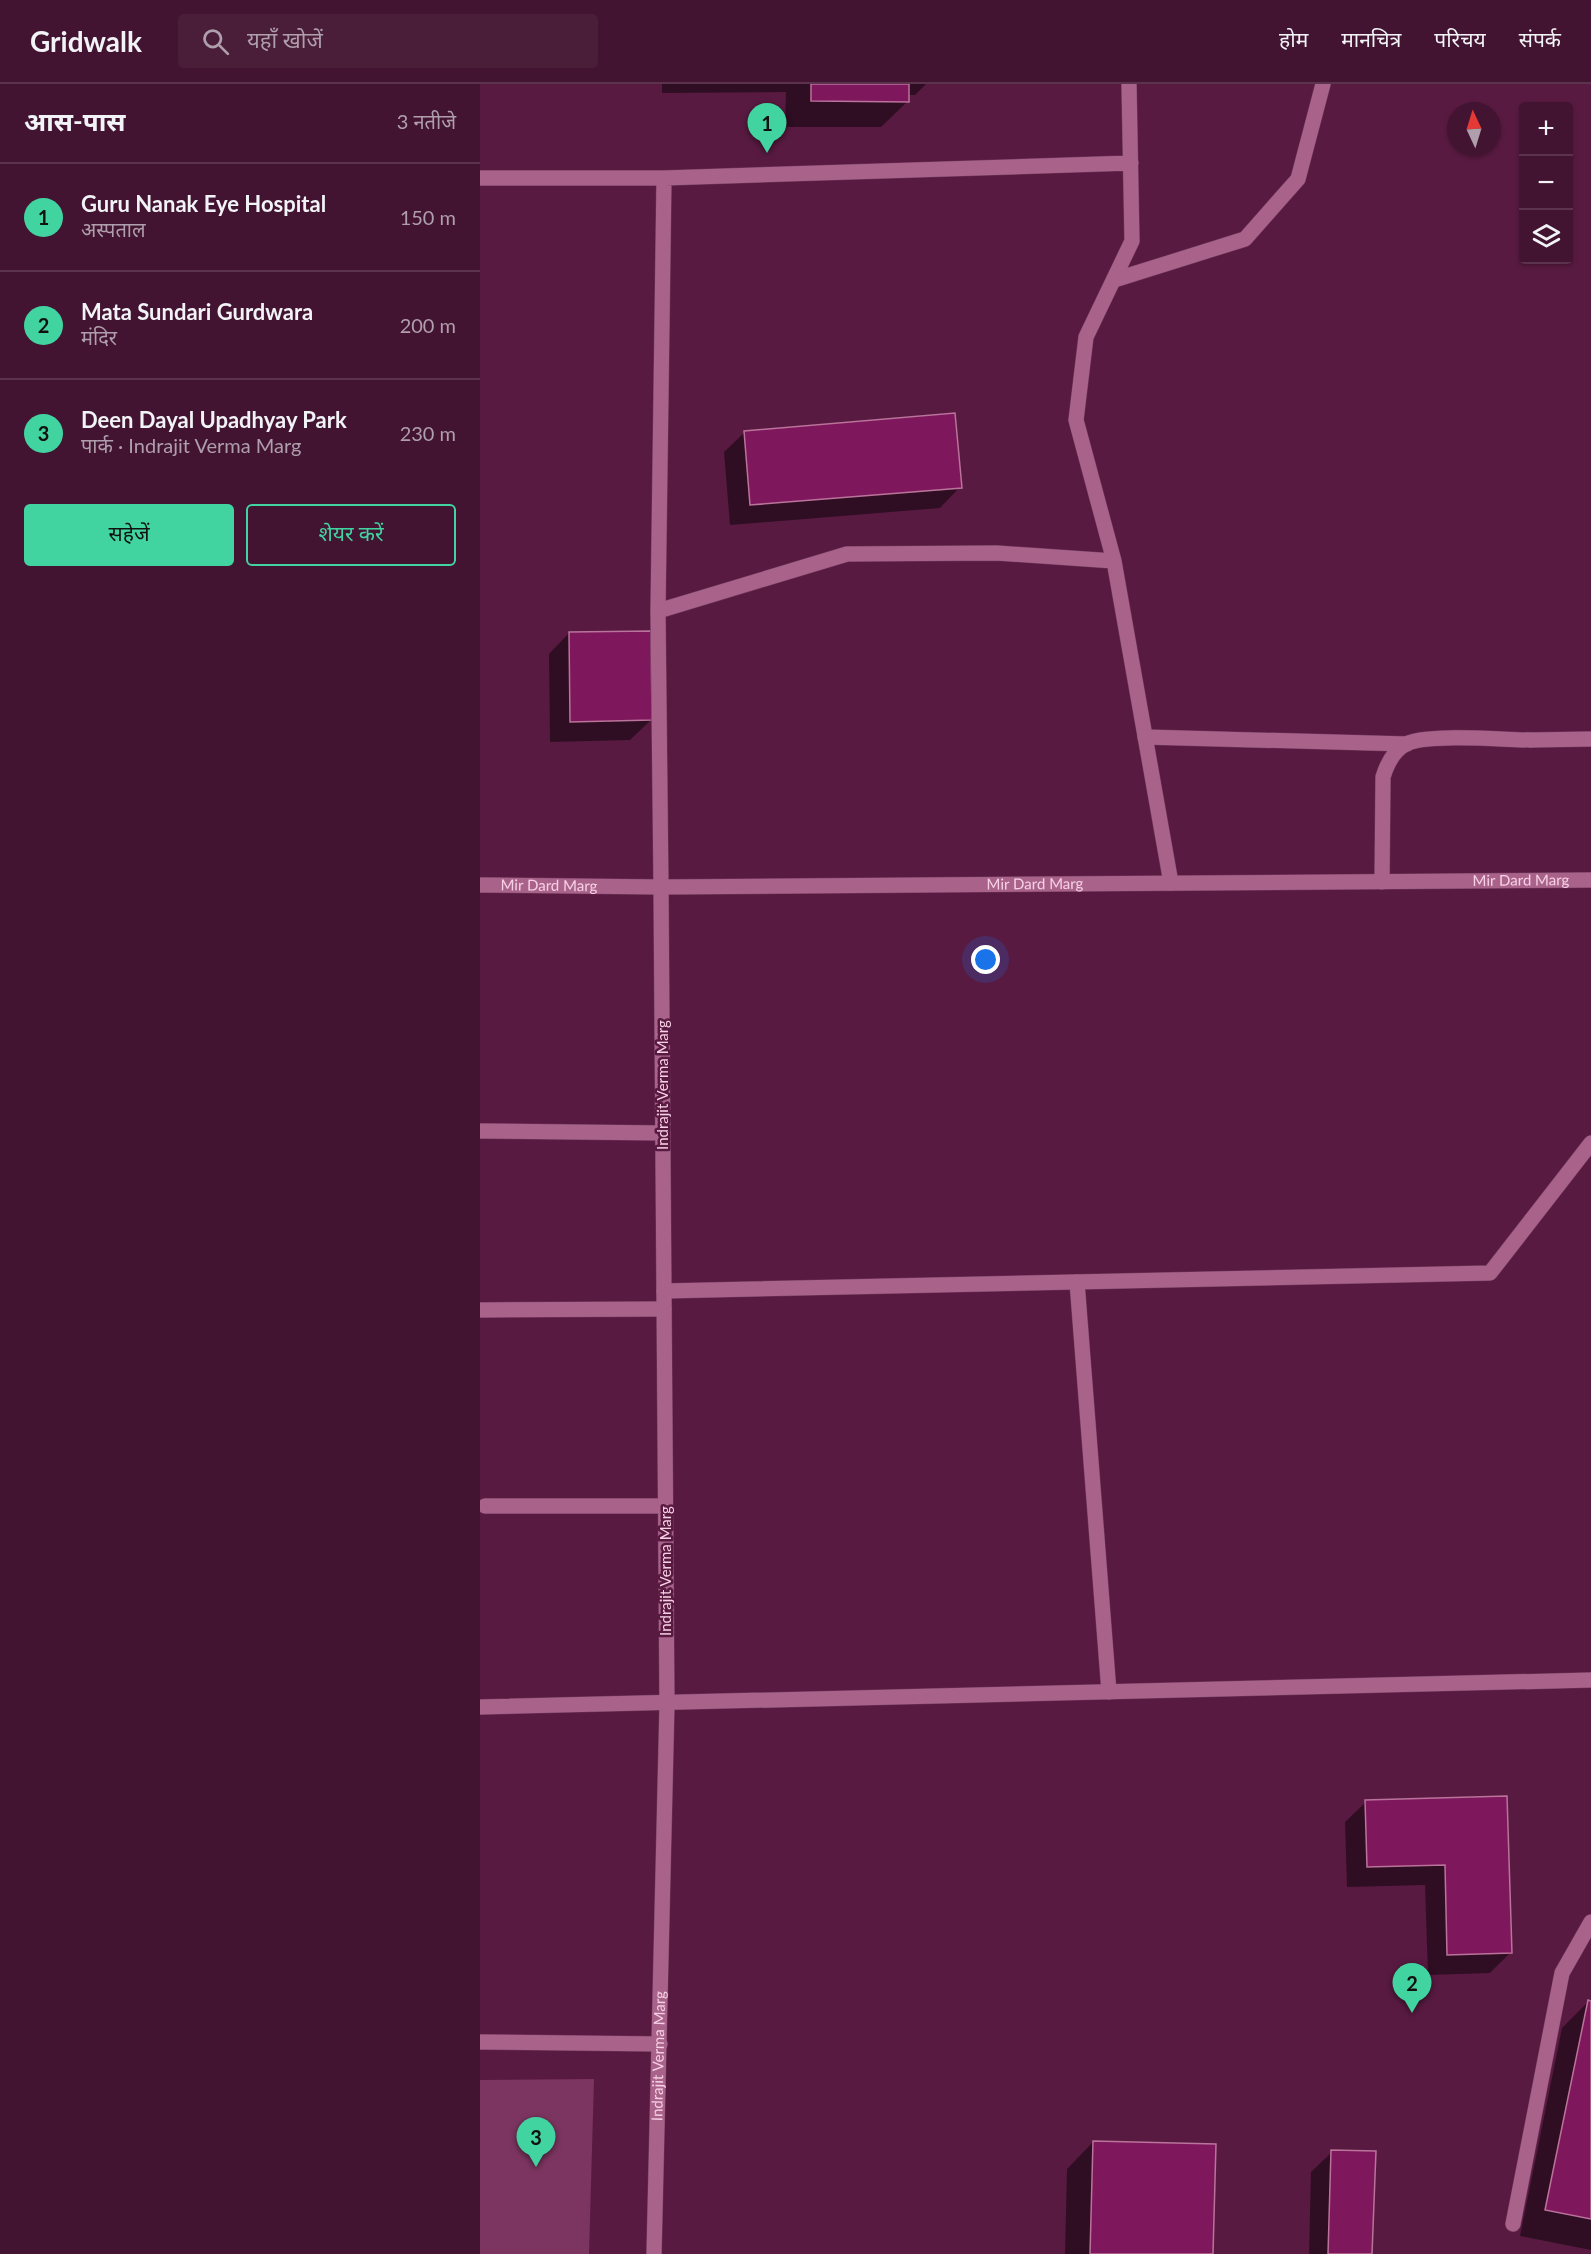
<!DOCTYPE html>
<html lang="hi">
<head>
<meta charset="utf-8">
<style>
  :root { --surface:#431431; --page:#4a1d39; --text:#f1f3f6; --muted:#af9eab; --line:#5b334d; --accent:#41d4a1 }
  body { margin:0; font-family:Lato,"Noto Sans Devanagari",sans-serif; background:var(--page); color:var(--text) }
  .controls { position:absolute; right:18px; top:18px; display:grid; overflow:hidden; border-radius:6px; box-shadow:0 2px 4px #0004 }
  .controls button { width:54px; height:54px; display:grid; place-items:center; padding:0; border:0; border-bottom:2px solid var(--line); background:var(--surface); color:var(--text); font:30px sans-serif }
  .compass { position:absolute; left:967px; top:18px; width:54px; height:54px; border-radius:50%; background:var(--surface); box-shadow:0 2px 4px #0004; rotate:356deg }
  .you { position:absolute; left:506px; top:876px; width:21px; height:21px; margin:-15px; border:4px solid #fff; border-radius:50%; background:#1a73e8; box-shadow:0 0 0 9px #1a73e833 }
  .badge { display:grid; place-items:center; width:39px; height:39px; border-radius:50%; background:var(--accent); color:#111; font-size:20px; font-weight:700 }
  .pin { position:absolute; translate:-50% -50px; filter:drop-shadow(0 2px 3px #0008) }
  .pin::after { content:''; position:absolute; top:32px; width:21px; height:18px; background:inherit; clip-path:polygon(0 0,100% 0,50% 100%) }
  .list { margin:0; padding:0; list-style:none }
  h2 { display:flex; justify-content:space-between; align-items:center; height:78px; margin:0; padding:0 24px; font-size:26px }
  h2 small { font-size:20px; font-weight:400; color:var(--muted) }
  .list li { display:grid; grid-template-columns:39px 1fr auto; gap:18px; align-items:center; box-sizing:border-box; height:108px; padding:0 24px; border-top:2px solid var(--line) }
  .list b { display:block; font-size:22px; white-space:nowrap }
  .list p { margin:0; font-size:20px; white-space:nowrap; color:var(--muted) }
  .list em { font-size:20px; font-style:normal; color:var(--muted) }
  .actions { display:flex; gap:12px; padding:18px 24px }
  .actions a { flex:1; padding:14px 0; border:2px solid var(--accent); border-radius:6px; text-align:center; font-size:21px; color:var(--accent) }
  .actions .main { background:var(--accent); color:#111 }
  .icon { flex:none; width:33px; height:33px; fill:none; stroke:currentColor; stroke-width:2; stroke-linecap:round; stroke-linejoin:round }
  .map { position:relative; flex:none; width:1111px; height:2170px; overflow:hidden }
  header { display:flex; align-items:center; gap:36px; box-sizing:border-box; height:84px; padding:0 30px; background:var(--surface); border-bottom:2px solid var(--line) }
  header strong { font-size:28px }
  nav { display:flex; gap:33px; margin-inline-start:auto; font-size:21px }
  .search { width:420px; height:54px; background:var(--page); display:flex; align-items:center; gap:15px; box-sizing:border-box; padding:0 21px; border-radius:6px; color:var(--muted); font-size:22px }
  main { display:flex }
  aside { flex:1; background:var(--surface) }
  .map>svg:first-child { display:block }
  .green { fill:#7c3560 }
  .shadow { fill:#0007 }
  .building { fill:#7f175c; stroke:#ba739b; stroke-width:1.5 }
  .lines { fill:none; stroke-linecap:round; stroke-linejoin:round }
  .lane-casing { stroke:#703a5d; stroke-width:16 }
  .street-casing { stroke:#703a5d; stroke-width:16 }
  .lane { stroke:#a9638b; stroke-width:15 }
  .street { stroke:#a9638b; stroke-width:15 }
  .labels { text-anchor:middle; stroke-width:5; stroke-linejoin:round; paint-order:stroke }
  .street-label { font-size:15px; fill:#f8d0e5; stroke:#591a41 }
</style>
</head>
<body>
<header>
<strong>Gridwalk</strong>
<div class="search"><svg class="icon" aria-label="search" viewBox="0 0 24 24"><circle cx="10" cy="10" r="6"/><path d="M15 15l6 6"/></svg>यहाँ खोजें</div>
<nav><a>होम</a><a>मानचित्र</a><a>परिचय</a><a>संपर्क</a></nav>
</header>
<main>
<aside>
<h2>आस-पास<small>3 नतीजे</small></h2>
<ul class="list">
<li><span class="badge">1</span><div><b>Guru Nanak Eye Hospital</b><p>अस्पताल</p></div><em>150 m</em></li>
<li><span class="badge">2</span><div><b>Mata Sundari Gurdwara</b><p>मंदिर</p></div><em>200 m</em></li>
<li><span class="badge">3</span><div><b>Deen Dayal Upadhyay Park</b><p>पार्क · Indrajit Verma Marg</p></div><em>230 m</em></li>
</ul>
<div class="actions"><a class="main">सहेजें</a><a>शेयर करें</a></div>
</aside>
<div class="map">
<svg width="1111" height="2170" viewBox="0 0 1111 2170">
  <rect width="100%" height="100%" fill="#591a41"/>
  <path class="green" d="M114,1995L109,2170H0V1996Z"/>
  <path class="shadow" d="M182,0H446L435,11H428V17L401,43H305L306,8L182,9Z
    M265,348L480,403L460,424L250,441L244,368Z
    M89,549L171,636L150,656L70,658L69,570Z
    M1026,1713L1030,1869L1010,1889L948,1891L945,1801L867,1803L865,1738L886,1718Z
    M1108,1918H1111V2166L1040,2152L1082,1944Z
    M613,2058L732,2170H585L587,2085Z
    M852,2068L891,2170H829L831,2088Z"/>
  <path class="building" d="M331,0H429V18L331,17Z
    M475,329L482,404L270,421L264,347Z
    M171,547L172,636L90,638L89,548Z
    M1027,1712L1032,1869L967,1871L965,1781L887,1783L885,1716Z
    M1108,1916L1111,1917V2135L1065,2126Z
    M613,2057L736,2060L733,2170H610Z
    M851,2066L896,2067L892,2170H848Z"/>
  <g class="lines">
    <defs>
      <path id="lane" d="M649,0L652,157L606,253L596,336L634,477L691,799
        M0,94H184L651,79
        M634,196L765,155L818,95L843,0
        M178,527L367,470L517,469L634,477
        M902,798L903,693C907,680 913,667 926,660C946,649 1025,656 1051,656
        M181,803L178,527L184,94
        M1033,2140L1082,1889L1111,1838"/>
      <g id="street">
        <path d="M665,653L927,660"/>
        <path d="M1051,656L1111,655"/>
        <path id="s1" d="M0,801L181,803L1111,796"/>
        <path d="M0,1047L183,1049"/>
        <path d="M597,1198L629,1608"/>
        <path d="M184,1207L1010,1189L1111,1059"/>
        <path d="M0,1226L184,1225"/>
        <path d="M5,1422H185"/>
        <path d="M0,1623L1111,1596"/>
        <path d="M0,1958L180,1960"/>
        <path id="s2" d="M174,2170L187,1620L181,803"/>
      </g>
    </defs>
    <use href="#lane" class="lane-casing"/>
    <use href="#street" class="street-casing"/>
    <use href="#lane" class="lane"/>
    <use href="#street" class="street"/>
  </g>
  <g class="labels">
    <g class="street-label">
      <text dy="5" stroke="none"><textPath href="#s1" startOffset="1041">Mir Dard Marg</textPath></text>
      <text dy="5" stroke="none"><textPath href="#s1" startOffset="555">Mir Dard Marg</textPath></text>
      <text dy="5" stroke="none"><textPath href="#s1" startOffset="69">Mir Dard Marg</textPath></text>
      <text transform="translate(183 1001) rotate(-90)" y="5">Indrajit Verma Marg</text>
      <text transform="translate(186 1487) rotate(-90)" y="5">Indrajit Verma Marg</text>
      <text dy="5" stroke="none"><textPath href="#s2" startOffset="198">Indrajit Verma Marg</textPath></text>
    </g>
  </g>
</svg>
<div class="controls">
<button>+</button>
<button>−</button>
<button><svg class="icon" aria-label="layers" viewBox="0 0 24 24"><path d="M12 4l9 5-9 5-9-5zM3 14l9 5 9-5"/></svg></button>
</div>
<svg class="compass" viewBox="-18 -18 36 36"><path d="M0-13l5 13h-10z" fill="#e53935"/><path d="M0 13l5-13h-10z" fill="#af9eab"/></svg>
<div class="you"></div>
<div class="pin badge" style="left:287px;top:69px">1</div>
<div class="pin badge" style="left:932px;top:1929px">2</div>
<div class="pin badge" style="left:56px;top:2083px">3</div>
</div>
</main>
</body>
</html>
